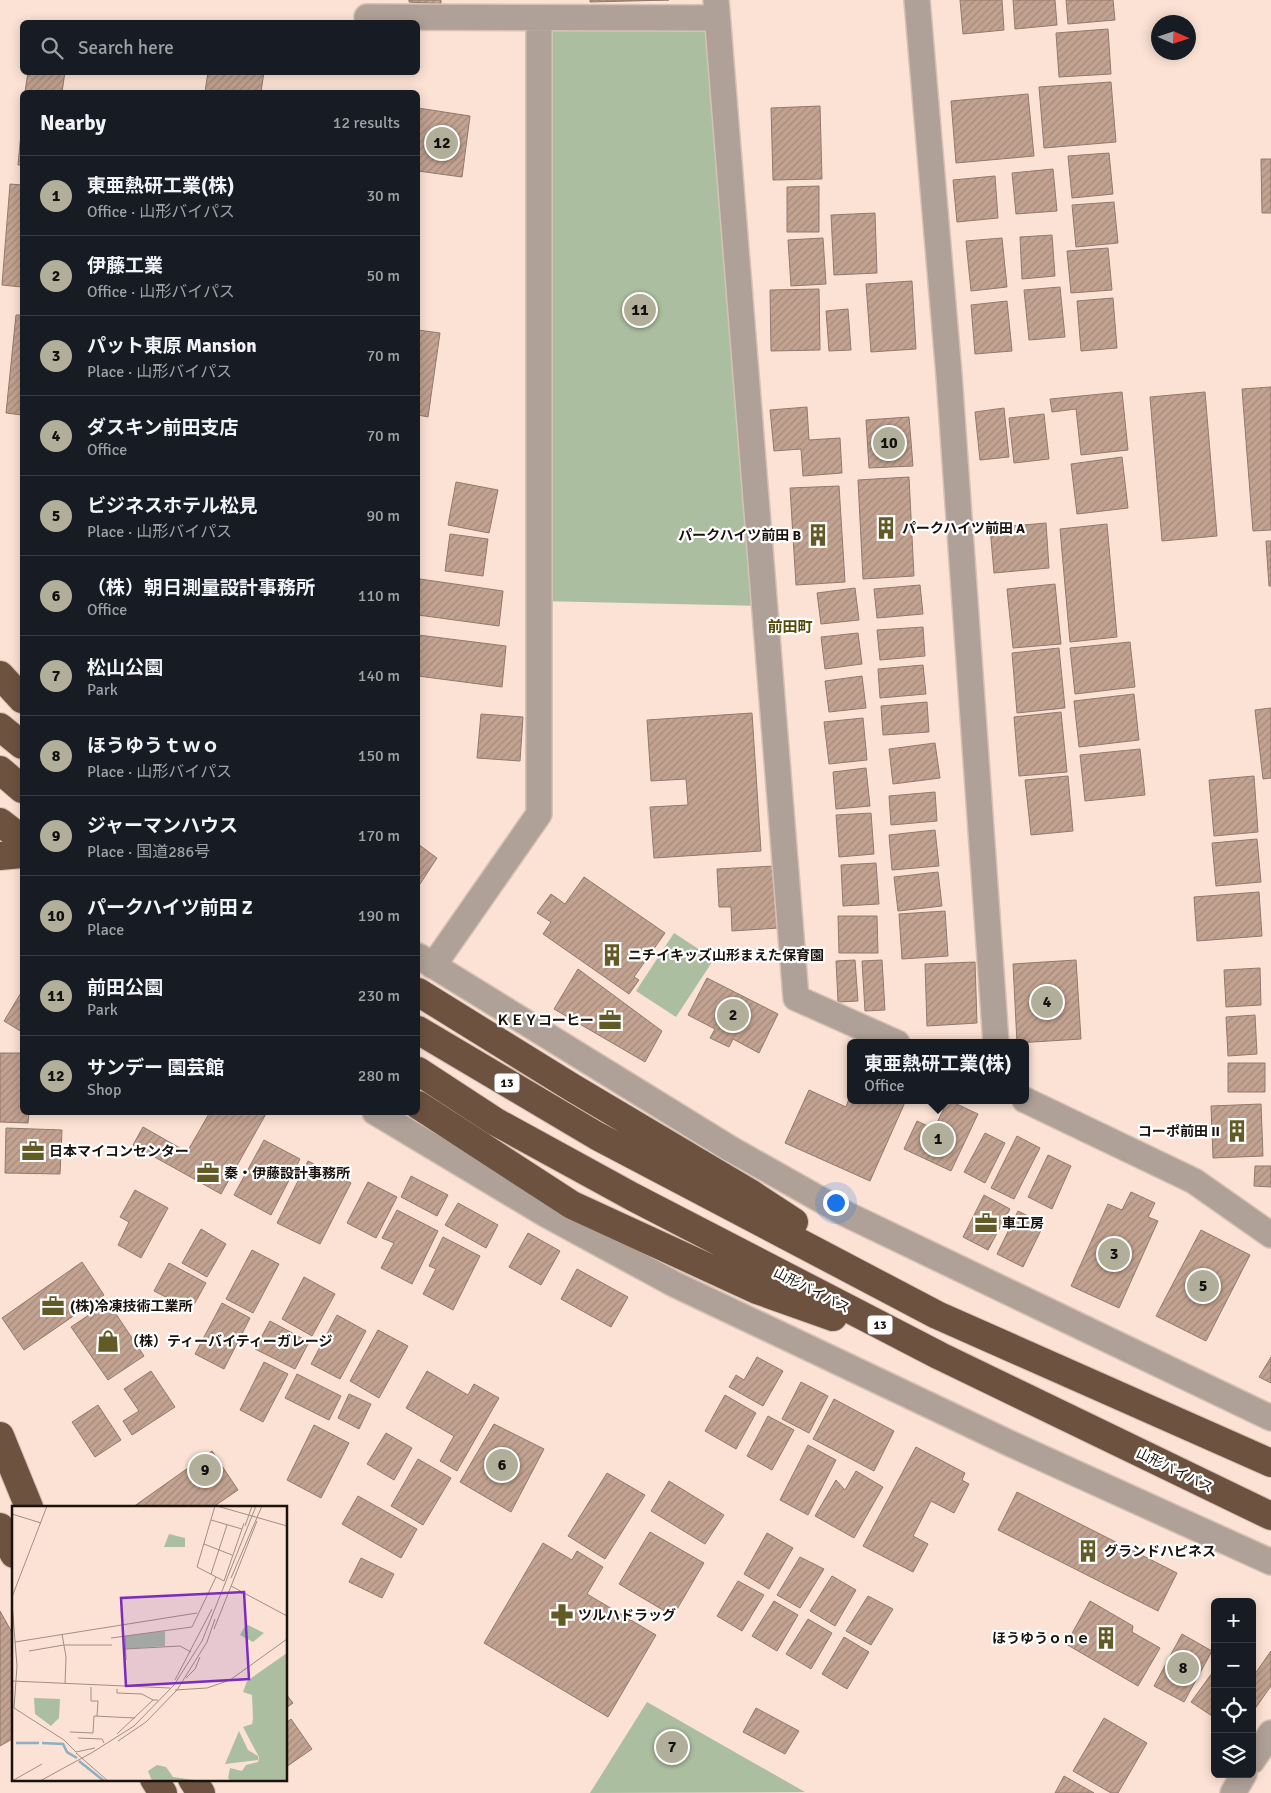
<!DOCTYPE html>
<html lang="en">
<head>
<meta charset="utf-8">
<style>
  :root { --surface:#171b24; --page:#242831; --text:#f1f3f6; --muted:#9ea1a6; --line:#363941; --accent:#b1af99 }
  body { margin:0; font-family:Signika,"Noto Sans JP",sans-serif; background:var(--page); color:var(--text) }
  .controls { position:absolute; right:15px; bottom:15px; display:grid; overflow:hidden; border-radius:8px; box-shadow:0 2px 12px #0003 }
  .controls button { width:45px; height:45px; display:grid; place-items:center; padding:0; border:0; border-bottom:1px solid var(--line); background:var(--surface); color:var(--text); font:25px sans-serif }
  .compass { position:absolute; left:1151px; top:15px; width:45px; height:45px; border-radius:50%; background:var(--surface); box-shadow:0 2px 12px #0003; rotate:93deg }
  .you { position:absolute; left:835px; top:1202px; width:18px; height:18px; margin:-12px; border:4px solid #fff; border-radius:50%; background:#1a73e8; box-shadow:0 0 0 8px #1a73e833 }
  .badge { display:grid; place-items:center; width:32px; height:32px; border-radius:50%; background:var(--accent); color:#111; font-size:16px; font-weight:700 }
  .pin { position:absolute; translate:-50% -50%; border:2px solid #fff; box-shadow:0 1px 5px #0006 }
  .popup { position:absolute; left:847px; top:1039px; width:182px; height:65px; box-sizing:border-box; display:grid; place-content:center; border-radius:8px; background:var(--surface); filter:drop-shadow(0 1px 4px #0005); font-size:16px; white-space:nowrap; color:var(--muted) }
  .popup b { font-size:19px; color:var(--text) }
  .popup::after { content:''; position:absolute; left:50%; top:100%; margin-left:-10px; border:10px solid transparent; border-top-color:var(--surface) }
  .list { margin:0; padding:0; list-style:none }
  h2 { display:flex; justify-content:space-between; align-items:center; height:65px; margin:0; padding:0 20px; font-size:21px }
  h2 small { font-size:16px; font-weight:400; color:var(--muted) }
  .list li { display:grid; grid-template-columns:32px 1fr auto; gap:15px; align-items:center; box-sizing:border-box; height:80px; padding:0 20px; border-top:1px solid var(--line) }
  .list b { display:block; font-size:19px; white-space:nowrap }
  .list p { margin:0; font-size:16px; white-space:nowrap; color:var(--muted) }
  .list em { font-size:16px; font-style:normal; color:var(--muted) }
  .icon { flex:none; width:28px; height:28px; fill:none; stroke:currentColor; stroke-width:2; stroke-linecap:round; stroke-linejoin:round }
  .map { position:relative; flex:none; width:1271px; height:1793px; overflow:hidden }
  .search { position:absolute; background:var(--surface); box-shadow:0 2px 12px #0003; left:20px; top:20px; width:400px; height:55px; display:flex; align-items:center; gap:12px; box-sizing:border-box; padding:0 18px; border-radius:8px; color:var(--muted); font-size:19px }
  .panel { position:absolute; background:var(--surface); box-shadow:0 2px 12px #0003; left:20px; top:90px; width:400px; height:1025px; border-radius:8px }
  .map>svg:first-child { display:block }
  .green { fill:#acbea0 }
  .building { fill:url(#building-hatch); stroke:#907a6d }
  .lines { fill:none; stroke-linecap:round; stroke-linejoin:round }
  .street-casing { stroke:#d7c1b4; stroke-width:28 }
  .highway-casing { stroke:#d7c1b4; stroke-width:30 }
  .street { stroke:#afa198; stroke-width:25 }
  .highway { stroke:#6d5240; stroke-width:28 }
  .labels { text-anchor:middle; stroke-width:4.5; stroke-linejoin:round; paint-order:stroke }
  .shield { fill:#fff; stroke:#5f5956; stroke-width:1 }
  .shield-label { font-size:12px; font-weight:bold; fill:#1a120d }
  .poi-label { font-size:14px; font-weight:bold; fill:#1a120d; stroke:#fff; text-anchor:start }
  .street-label { font-size:14px; fill:#1a120d; stroke:#fff }
  .neighbourhood-label { font-size:15px; font-weight:bold; fill:#534b0a; stroke:#fff }
  .inset-river { fill:none; stroke:#8cafc1; stroke-width:2.5 }
  .inset-road { fill:none; stroke:#a18f84; stroke-width:1 }
  .view { fill:#7b2cbf; fill-opacity:0.15; stroke:#7b2cbf; stroke-width:2.5 }
  .inset-edge { fill:none; stroke:#1a120d; stroke-width:2.5 }
</style>
</head>
<body>
<div class="map">
<svg width="1271" height="1793" viewBox="0 0 1271 1793">
  <defs>
    <pattern id="building-hatch" width="6" height="6" patternUnits="userSpaceOnUse" patternTransform="scale(1.25)"><rect width="6" height="6" fill="#c2a290"/><path d="M-1 1l2-2M0 6l6-6M5 7l2-2" fill="none" stroke="#a68a7b"/></pattern>
  </defs>
  <rect width="100%" height="100%" fill="#fbe2d4"/>
  <path class="green" d="M539,18H717L765,606L539,601Z
    M674,933L714,959L676,1017L636,991Z
    M647,1702L805,1792L590,1793Z"/>
  <path class="building" d="M409,0H441V4L409,2Z
    M590,0H669L590,2Z
    M960,0H1002L1004,30L963,34Z
    M1013,0H1055L1057,25L1015,29Z
    M1066,0H1113L1115,20L1068,24Z
    M1108,29L1111,74L1059,77L1056,33Z
    M28,72H65L62,92H25Z
    M208,72H264L261,92H205Z
    M1111,82L1116,142L1044,148L1039,87Z
    M1028,94L1034,156L956,163L951,101Z
    M820,106L822,179L773,180L771,108Z
    M418,108L470,116L462,177L418,171Z
    M22,123V165H18Z
    M1109,153L1113,194L1072,198L1068,156Z
    M1261,159H1271V213H1262Z
    M1053,169L1057,211L1016,214L1012,173Z
    M995,176L998,218L957,222L953,180Z
    M10,184L22,185V287L2,285Z
    M819,186V232H787V187Z
    M1114,202L1118,243L1076,247L1072,205Z
    M875,213L877,273L834,275L831,215Z
    M1052,235L1055,276L1022,279L1020,237Z
    M823,238L826,284L791,286L788,240Z
    M1002,238L1007,287L971,291L966,241Z
    M1108,248L1112,290L1071,293L1067,251Z
    M912,281L916,349L871,352L866,284Z
    M1060,287L1065,337L1029,340L1024,290Z
    M819,289L820,350L771,351L770,290Z
    M1113,298L1117,348L1081,351L1077,301Z
    M1007,301L1012,351L975,354L971,305Z
    M848,309L851,350L829,351L826,311Z
    M16,315H22V415L6,413Z
    M418,330L440,333L428,417L418,415Z
    M1271,387V530L1253,531L1242,389Z
    M1122,392L1128,450L1081,455L1076,409L1052,412L1050,399Z
    M1205,392L1217,536L1162,541L1150,397Z
    M807,407L809,440L840,438L842,473L803,476L801,449L774,451L770,410Z
    M1004,408L1009,457L980,460L975,412Z
    M1044,414L1049,459L1014,463L1009,418Z
    M909,417L913,466L869,468L866,420Z
    M1122,457L1128,508L1077,514L1071,464Z
    M909,477L914,576L863,579L858,480Z
    M456,482L498,490L489,533L448,525Z
    M839,486L845,582L796,585L790,488Z
    M1046,523L1049,568L994,573L990,528Z
    M1107,524L1117,637L1070,642L1060,529Z
    M450,534L488,539L483,576L445,571Z
    M1266,541H1271V586H1269Z
    M420,579L503,591L499,626L418,615Z
    M1055,584L1061,644L1013,648L1007,589Z
    M920,585L923,614L877,618L874,589Z
    M855,588L859,620L821,624L817,593Z
    M923,627L925,656L880,660L877,630Z
    M858,633L862,664L825,669L821,637Z
    M418,635L506,646L502,687L418,676Z
    M1130,642L1135,687L1075,694L1070,648Z
    M1059,648L1065,708L1017,713L1012,653Z
    M923,665L926,694L880,698L878,669Z
    M862,676L866,708L829,712L825,681Z
    M1134,694L1139,740L1079,747L1074,701Z
    M927,702L929,732L883,735L881,706Z
    M1271,708V778L1263,779L1255,710Z
    M1061,712L1067,772L1019,776L1014,717Z
    M752,713L761,851L654,858L650,807L688,805L686,779L651,781L647,720Z
    M481,714L523,717L520,761L477,758Z
    M863,718L867,760L829,764L824,722Z
    M935,743L940,778L893,784L889,749Z
    M1140,749L1145,795L1085,801L1080,755Z
    M866,768L870,806L836,809L833,772Z
    M1068,776L1073,831L1031,835L1025,780Z
    M1254,776L1258,832L1214,836L1209,780Z
    M935,792L937,821L891,825L889,796Z
    M871,813L874,854L839,857L836,815Z
    M935,830L939,866L892,870L889,835Z
    M1257,839L1261,882L1216,886L1212,843Z
    M418,844L437,858L418,887Z
    M876,863L879,904L843,906L841,865Z
    M775,866L779,928L732,931L731,907H719L717,869Z
    M938,872L942,906L898,911L894,877Z
    M584,877L665,933L634,977L639,980L629,994L543,934L551,922L537,913L551,894L565,904Z
    M1259,892L1262,936L1197,941L1194,897Z
    M945,911L948,956L902,959L899,914Z
    M838,916H877L878,953H839Z
    M855,960L858,1001L838,1002L836,961Z
    M882,960L885,1010L865,1011L862,961Z
    M1076,960L1081,1039L1017,1043L1013,964Z
    M975,962L977,1023L927,1026L925,964Z
    M1260,968L1261,1005L1226,1007L1224,970Z
    M578,969L662,1031L645,1062L554,1009Z
    M707,978L778,1014L759,1053L733,1039L729,1047L710,1038L715,1029L688,1015Z
    M22,991V1032L4,1021Z
    M1255,1015L1257,1054L1228,1056L1226,1017Z
    M0,1053H22V1112H29L28,1123L0,1122Z
    M1228,1063H1265V1092H1228Z
    M809,1090L846,1107L850,1096V1100H906L870,1181L785,1143Z
    M948,1100L978,1114L951,1171L904,1149L917,1121L934,1129Z
    M1261,1104L1263,1156L1213,1158L1211,1106Z
    M210,1112H267L221,1194L133,1145L143,1127L187,1152Z
    M6,1128L62,1130L60,1174L5,1173Z
    M985,1133L1005,1143L985,1183L964,1172Z
    M1017,1136L1040,1148L1014,1199L991,1188Z
    M264,1140L300,1159L271,1215L234,1195Z
    M1048,1155L1071,1166L1052,1209L1028,1197Z
    M308,1161L351,1183L320,1244L277,1223Z
    M1255,1166H1271V1187L1254,1186Z
    M411,1176L448,1195L437,1216L401,1197Z
    M368,1182L397,1197L376,1238L347,1223Z
    M135,1190L168,1208L141,1258L118,1245L129,1222L120,1217Z
    M1131,1192L1155,1203L1148,1217L1158,1221L1119,1308L1071,1286L1108,1204L1122,1210Z
    M984,1195L1010,1209L988,1250L963,1237Z
    M458,1203L498,1225L486,1248L445,1225Z
    M397,1210L438,1231L412,1284L381,1268L394,1243L382,1238Z
    M1018,1211L1044,1224L1023,1267L997,1254Z
    M201,1229L226,1244L207,1277L182,1263Z
    M1201,1230L1250,1255L1206,1341L1156,1316Z
    M528,1233L560,1251L541,1285L509,1267Z
    M443,1237L480,1256L453,1310L423,1294L436,1269L429,1266Z
    M252,1250L279,1264L253,1313L226,1299Z
    M82,1262L104,1295L24,1350L2,1318Z
    M169,1263L206,1283L191,1310L154,1291Z
    M577,1269L628,1297L611,1327L561,1299Z
    M304,1277L335,1294L312,1336L282,1319Z
    M108,1302L144,1356L108,1380L71,1327Z
    M222,1303L250,1318L224,1369L195,1354Z
    M337,1315L366,1331L340,1379L311,1364Z
    M270,1321L309,1342L295,1369L255,1349Z
    M378,1330L408,1346L379,1398L350,1381Z
    M757,1357L783,1371L763,1406L729,1387L736,1375L744,1380Z
    M1271,1357V1383L1259,1377Z
    M264,1362L288,1374L263,1422L240,1410Z
    M151,1371L175,1407L132,1435L123,1421L139,1411L124,1389Z
    M427,1371L468,1395L474,1384L499,1398L457,1471L440,1461L454,1436L406,1408Z
    M297,1374L341,1396L329,1420L285,1398Z
    M801,1382L828,1396L809,1433L782,1419Z
    M349,1394L371,1404L359,1429L338,1418Z
    M725,1395L756,1413L736,1449L705,1431Z
    M834,1399L894,1431L874,1471L813,1439Z
    M98,1405L121,1440L95,1457L72,1422Z
    M768,1416L794,1430L772,1470L747,1456Z
    M494,1424L544,1449L511,1512L460,1482Z
    M314,1425L349,1443L321,1498L287,1480Z
    M386,1433L412,1448L394,1480L367,1464Z
    M808,1445L836,1460L808,1515L780,1500Z
    M916,1447L965,1473L962,1480L969,1484L954,1513L931,1501L913,1536L928,1544L913,1572L863,1546Z
    M212,1451L238,1490L213,1507H133Z
    M418,1459L451,1478L423,1525L391,1506Z
    M856,1471L883,1487L854,1538L815,1516L836,1480L845,1490Z
    M607,1473L645,1495L605,1559L568,1536Z
    M669,1481L724,1515L705,1544L651,1511Z
    M1017,1492L1177,1573L1158,1611L998,1530Z
    M358,1496L417,1529L401,1558L342,1524Z
    M650,1532L704,1563L673,1616L619,1584Z
    M767,1533L793,1548L769,1589L744,1574Z
    M543,1543L572,1560L577,1551L603,1567L587,1594L656,1635L608,1717L484,1643Z
    M800,1557L824,1569L800,1608L777,1595Z
    M361,1558L394,1574L382,1598L349,1582Z
    M832,1576L856,1590L835,1626L810,1611Z
    M738,1581L764,1595L742,1631L717,1616Z
    M868,1596L893,1609L871,1645L846,1631Z
    M774,1601L798,1615L777,1651L752,1636Z
    M1090,1601L1133,1626L1132,1632L1160,1648L1138,1686L1066,1644Z
    M0,1611L14,1636V1738L0,1746Z
    M808,1619L832,1633L811,1669L786,1654Z
    M1182,1634L1212,1651L1184,1702L1154,1686Z
    M844,1637L869,1652L847,1689L822,1674Z
    M1271,1651V1686L1252,1713V1678Z
    M1215,1669V1718L1191,1702Z
    M286,1694L293,1703L286,1708Z
    M756,1708L799,1731L785,1754L743,1732Z
    M1104,1718L1147,1743L1118,1793H1111L1073,1771Z
    M291,1719L312,1749L286,1767V1723Z
    M1064,1776L1094,1793H1055Z"/>
  <g class="lines">
    <defs>
      <path id="street" d="M716,0L796,998L897,1043
        M917,0L949,375L996,1043
        M367,17L717,18
        M418,956L729,1148L846,1214L1271,1418
        M433,966L539,814V18
        M1025,1100L1194,1181L1271,1235
        M375,1112L547,1215L674,1284L1009,1443L1271,1562
        M1252,1761L1271,1733
        M1233,1793L1244,1774"/>
      <path id="highway" d="M0,675L22,699
        M0,727L22,745
        M0,770L22,789
        M0,822L22,839
        M0,856L22,854
        M418,992L573,1088L750,1193L794,1222
        M418,1030L597,1136L937,1315L1271,1463
        M418,1071L496,1122L633,1197L940,1356L1271,1516
        M418,1105L572,1205L757,1290L833,1317
        M0,1436L29,1507
        M0,1527L14,1554
        M154,1779L163,1793
        M192,1779L201,1793"/>
    </defs>
    <use href="#street" class="street-casing"/>
    <use href="#highway" class="highway-casing"/>
    <use href="#street" class="street"/>
    <use href="#highway" class="highway"/>
  </g>
  <defs>
    <symbol id="building-bare" viewBox="-9 -9 18 18"><path d="M-4-6H4V6H1V3H-1V6H-4ZM-2.5-4.3h1.7v1.8h-1.7ZM.8-4.3h1.7v1.8H.8ZM-2.5-1h1.7V.8h-1.7ZM.8-1h1.7V.8H.8Z" fill="#625b27" stroke="#fff" stroke-width="2.5" paint-order="stroke"/></symbol>
    <symbol id="office-bare" viewBox="-9 -9 18 18"><path d="M-6-3h4V-5.5h4V-3h4V5H-6ZM-1-4.5V-3h2v-1.5ZM-6 0V1H6V0Z" fill="#625b27" stroke="#fff" stroke-width="2.5" paint-order="stroke"/></symbol>
    <symbol id="shop-bare" viewBox="-9 -9 18 18"><path d="M-5-2.5h2.3a2.7 3.5 0 0 1 5.4 0H5L5.5 6h-11ZM-1.5-2.5h3a1.5 2.3 0 0 0-3 0Z" fill="#625b27" stroke="#fff" stroke-width="2.5" paint-order="stroke"/></symbol>
    <symbol id="pharmacy-bare" viewBox="-9 -9 18 18"><path d="M-2-6h4v4h4v4h-4v4h-4v-4h-4v-4h4Z" fill="#625b27" stroke="#fff" stroke-width="2.5" paint-order="stroke"/></symbol>
  </defs>
  <g fill-rule="evenodd">
    <use href="#building-bare" x="870" y="512" width="32" height="32"/>
    <use href="#building-bare" x="802" y="519" width="32" height="32"/>
    <use href="#building-bare" x="596" y="939" width="32" height="32"/>
    <use href="#office-bare" x="594" y="1004" width="32" height="32"/>
    <use href="#building-bare" x="1221" y="1115" width="32" height="32"/>
    <use href="#office-bare" x="17" y="1135" width="32" height="32"/>
    <use href="#office-bare" x="192" y="1157" width="32" height="32"/>
    <use href="#office-bare" x="970" y="1207" width="32" height="32"/>
    <use href="#office-bare" x="37" y="1290" width="32" height="32"/>
    <use href="#shop-bare" x="92" y="1325" width="32" height="32"/>
    <use href="#building-bare" x="1072" y="1535" width="32" height="32"/>
    <use href="#pharmacy-bare" x="546" y="1599" width="32" height="32"/>
    <use href="#building-bare" x="1090" y="1622" width="32" height="32"/>
  </g>
  <g class="labels">
    <g class="shield">
      <rect x="494.5" y="1073.5" width="25" height="19" rx="4"/>
      <rect x="867.5" y="1315.5" width="25" height="19" rx="4"/>
    </g>
    <g class="shield-label">
      <text x="507" y="1087">13</text>
      <text x="880" y="1329">13</text>
    </g>
    <g class="poi-label">
      <text x="902" y="533">パークハイツ前田 A</text>
      <text x="801" y="540" text-anchor="end">パークハイツ前田 B</text>
      <text x="628" y="960">ニチイキッズ山形まえた保育園</text>
      <text x="594" y="1025" text-anchor="end">ＫＥＹコーヒー</text>
      <text x="1220" y="1136" text-anchor="end">コーポ前田 II</text>
      <text x="49" y="1156">日本マイコンセンター</text>
      <text x="224" y="1178">秦・伊藤設計事務所</text>
      <text x="1002" y="1228">車工房</text>
      <text x="70" y="1311">(株)冷凍技術工業所</text>
      <text x="125" y="1346">（株）ティーバイティーガレージ</text>
      <text x="1104" y="1556">グランドハピネス</text>
      <text x="578" y="1620">ツルハドラッグ</text>
      <text x="1090" y="1643" text-anchor="end">ほうゆうｏｎｅ</text>
    </g>
    <g class="street-label">
      <text transform="translate(812 1290) rotate(27)" y="5">山形バイパス</text>
      <text transform="translate(1175 1470) rotate(26)" y="5">山形バイパス</text>
    </g>
    <g class="neighbourhood-label">
      <text x="790" y="632">前田町</text>
    </g>
  </g>
  <g transform="translate(12 1506)">
    <rect width="275" height="275" fill="#fbe2d4"/>
    <path d="M157,28L173,32V41H152ZM234,118L252,127L241,136L228,129ZM153,125V140L113,143V130ZM22,192L48,193L47,212L39,220L23,208ZM227,225L236,244L246,250V254L213,258Z" fill="#acbea0"/>
    <path d="M275,147V275H219L216,272L218,262L230,265L234,259L246,256L247,251L231,221L240,218L241,213L240,189L231,186L235,175ZM145,259L154,261L161,271L190,275H140L136,265Z" fill="#acbea0"/>
    <path class="inset-river" d="M4,237H27M30,237L51,238L55,246L65,252M67,255L92,275"/>
    <path class="inset-road" d="M203,0L185,61L212,75M205,0L275,20M0,8L29,17M199,14L230,23M233,20L240,0M192,38L220,49M199,68L215,19M219,72L250,0M212,75L232,17M219,80L275,110M0,91L35,0M0,97L5,160L2,202L52,234L64,246L83,242M202,123L245,15M50,128L54,151L53,178M113,130L114,154M99,132L180,121L204,71M3,136L185,107M113,143L168,140L179,146M17,145L52,139H100M174,172L183,163L188,151M163,174L200,103M0,175L158,182M79,181V195H86L85,210M105,183V187L130,188L141,194M163,184L195,182L218,174L275,133M58,226L81,227L82,210L123,212M105,228L141,194H146M66,232L90,233L92,237M106,235L134,216L165,184L195,136L203,113M64,247L96,275M0,275L30,258M28,275L81,246L122,220L162,179L190,135L244,0"/>
    <path class="view" d="M232,86L237,173L114,180L109,92Z"/>
    <rect width="275" height="275" class="inset-edge"/>
  </g>
</svg>
<div class="controls">
<button>+</button>
<button>−</button>
<button><svg class="icon" aria-label="locate" viewBox="0 0 24 24"><circle cx="12" cy="12" r="6"/><path d="M12 2v4M12 18v4M2 12h4M18 12h4"/></svg></button>
<button><svg class="icon" aria-label="layers" viewBox="0 0 24 24"><path d="M12 4l9 5-9 5-9-5zM3 14l9 5 9-5"/></svg></button>
</div>
<svg class="compass" viewBox="-18 -18 36 36"><path d="M0-13l5 13h-10z" fill="#e53935"/><path d="M0 13l5-13h-10z" fill="#9ea1a6"/></svg>
<div class="you"></div>
<div class="pin badge" style="left:938px;top:1139px">1</div>
<div class="popup"><b>東亜熱研工業(株)</b>Office</div>
<div class="pin badge" style="left:733px;top:1015px">2</div>
<div class="pin badge" style="left:1114px;top:1254px">3</div>
<div class="pin badge" style="left:1047px;top:1002px">4</div>
<div class="pin badge" style="left:1203px;top:1286px">5</div>
<div class="pin badge" style="left:502px;top:1465px">6</div>
<div class="pin badge" style="left:672px;top:1747px">7</div>
<div class="pin badge" style="left:1183px;top:1668px">8</div>
<div class="pin badge" style="left:205px;top:1470px">9</div>
<div class="pin badge" style="left:889px;top:443px">10</div>
<div class="pin badge" style="left:640px;top:310px">11</div>
<div class="pin badge" style="left:442px;top:143px">12</div>
<div class="search"><svg class="icon" aria-label="search" viewBox="0 0 24 24"><circle cx="10" cy="10" r="6"/><path d="M15 15l6 6"/></svg>Search here</div>
<section class="panel">
<h2>Nearby<small>12 results</small></h2>
<ul class="list">
<li><span class="badge">1</span><div><b>東亜熱研工業(株)</b><p>Office · 山形バイパス</p></div><em>30 m</em></li>
<li><span class="badge">2</span><div><b>伊藤工業</b><p>Office · 山形バイパス</p></div><em>50 m</em></li>
<li><span class="badge">3</span><div><b>パット東原 Mansion</b><p>Place · 山形バイパス</p></div><em>70 m</em></li>
<li><span class="badge">4</span><div><b>ダスキン前田支店</b><p>Office</p></div><em>70 m</em></li>
<li><span class="badge">5</span><div><b>ビジネスホテル松見</b><p>Place · 山形バイパス</p></div><em>90 m</em></li>
<li><span class="badge">6</span><div><b>（株）朝日測量設計事務所</b><p>Office</p></div><em>110 m</em></li>
<li><span class="badge">7</span><div><b>松山公園</b><p>Park</p></div><em>140 m</em></li>
<li><span class="badge">8</span><div><b>ほうゆうｔｗｏ</b><p>Place · 山形バイパス</p></div><em>150 m</em></li>
<li><span class="badge">9</span><div><b>ジャーマンハウス</b><p>Place · 国道286号</p></div><em>170 m</em></li>
<li><span class="badge">10</span><div><b>パークハイツ前田 Z</b><p>Place</p></div><em>190 m</em></li>
<li><span class="badge">11</span><div><b>前田公園</b><p>Park</p></div><em>230 m</em></li>
<li><span class="badge">12</span><div><b>サンデー 園芸館</b><p>Shop</p></div><em>280 m</em></li>
</ul>
</section>
</div>
</body>
</html>
